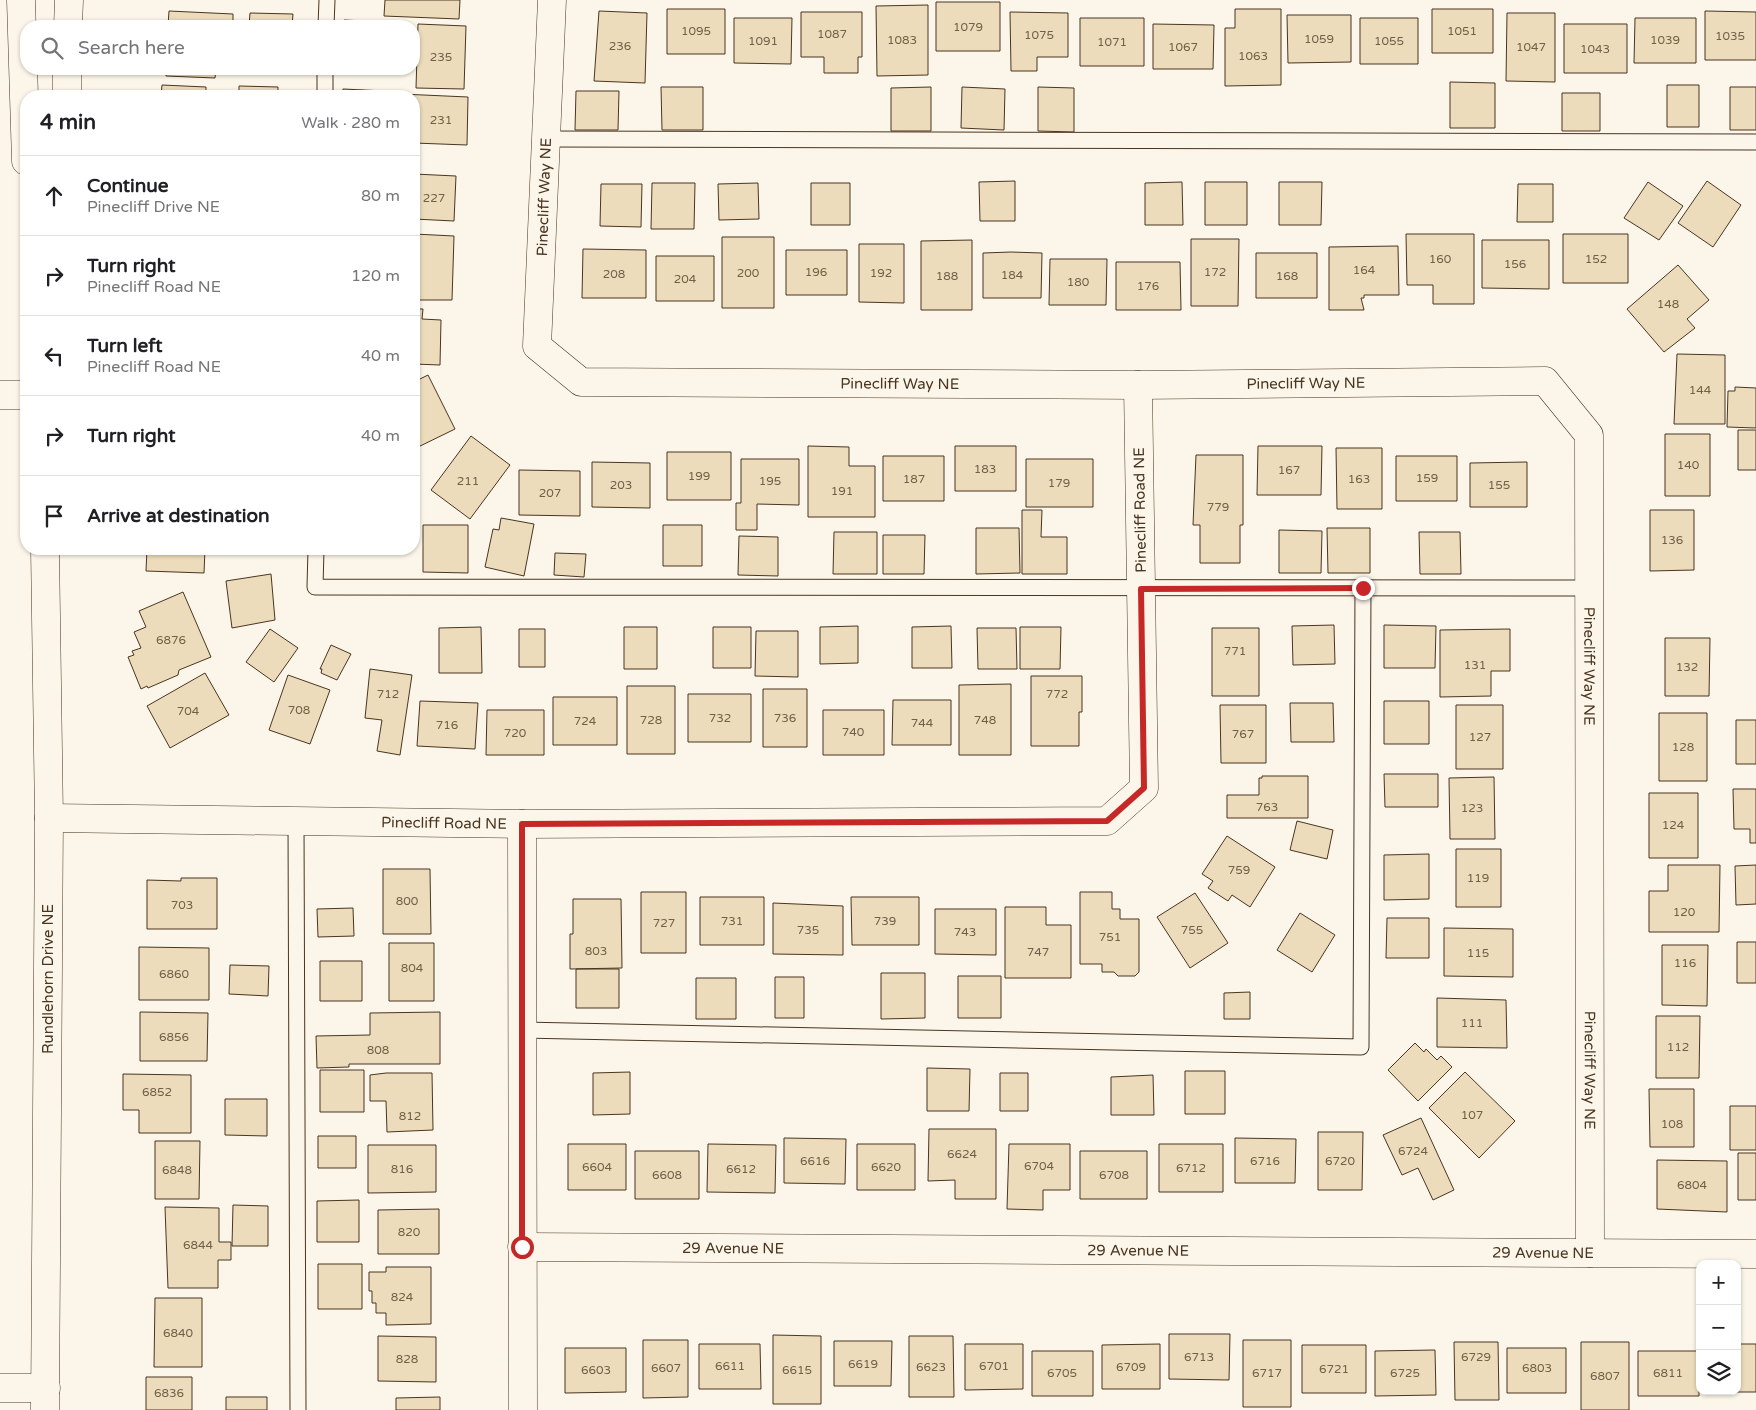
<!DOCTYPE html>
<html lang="en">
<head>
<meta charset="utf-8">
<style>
  :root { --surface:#fff; --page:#f2f2f2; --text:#202124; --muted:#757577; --line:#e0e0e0 }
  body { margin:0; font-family:"Varela Round",sans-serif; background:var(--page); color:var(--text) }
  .controls { position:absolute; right:15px; bottom:15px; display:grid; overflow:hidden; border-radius:10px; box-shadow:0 1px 4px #0004 }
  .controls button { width:45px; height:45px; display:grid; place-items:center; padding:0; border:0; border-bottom:1px solid var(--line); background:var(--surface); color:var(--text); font:25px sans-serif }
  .stop { position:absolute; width:15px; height:15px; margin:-11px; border:4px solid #c62828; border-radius:50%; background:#fff }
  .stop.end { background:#c62828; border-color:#fff; box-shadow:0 1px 5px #0008 }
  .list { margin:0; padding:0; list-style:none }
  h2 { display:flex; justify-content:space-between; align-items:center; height:65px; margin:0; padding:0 20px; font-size:21px }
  h2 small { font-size:16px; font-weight:400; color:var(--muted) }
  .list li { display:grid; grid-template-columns:32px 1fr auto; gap:15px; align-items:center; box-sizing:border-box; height:80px; padding:0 20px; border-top:1px solid var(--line) }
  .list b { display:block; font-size:19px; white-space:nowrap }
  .list p { margin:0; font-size:16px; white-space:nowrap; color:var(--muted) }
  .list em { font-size:16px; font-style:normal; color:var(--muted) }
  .icon { flex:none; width:28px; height:28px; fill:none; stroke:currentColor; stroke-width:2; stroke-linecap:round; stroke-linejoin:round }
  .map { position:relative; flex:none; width:1756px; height:1410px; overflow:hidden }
  .search { position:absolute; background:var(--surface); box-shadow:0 1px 4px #0004; left:20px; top:20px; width:400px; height:55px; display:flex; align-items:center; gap:12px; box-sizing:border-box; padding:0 18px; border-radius:20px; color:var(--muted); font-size:19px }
  .panel { position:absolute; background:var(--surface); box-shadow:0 1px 4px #0004; left:20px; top:90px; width:400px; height:465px; border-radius:20px }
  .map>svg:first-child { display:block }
  .building { fill:#ecdcbc; stroke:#4a3520 }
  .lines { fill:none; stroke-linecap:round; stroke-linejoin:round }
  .lane-casing { stroke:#4a3520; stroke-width:17 }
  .street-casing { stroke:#4a3520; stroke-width:29 }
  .secondary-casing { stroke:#4a3520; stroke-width:29 }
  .lane { stroke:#fbf6e9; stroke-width:15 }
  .street { stroke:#fbf6e9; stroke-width:28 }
  .secondary { stroke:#fbf6e9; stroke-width:28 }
  .route { stroke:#c62828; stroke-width:6 }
  .labels { text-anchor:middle; stroke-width:4; stroke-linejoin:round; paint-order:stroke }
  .number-label { font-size:12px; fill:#725f47 }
  .street-label { font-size:15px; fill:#4a3520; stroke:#fbf6e9 }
</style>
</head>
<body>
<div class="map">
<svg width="1756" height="1410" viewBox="0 0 1756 1410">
  <rect width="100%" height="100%" fill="#fbf6e9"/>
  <path class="building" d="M385,0H460L459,19L384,16Z
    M936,2H1000V51H936Z
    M928,5V75L877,76L876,6Z
    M667,9H725V54H667Z
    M1235,9H1281V85L1225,86V28H1235Z
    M1432,9H1493V53H1432Z
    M169,11L233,14V26H168Z
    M599,11L647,13L645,83L594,81Z
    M1705,11L1756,12V60H1705Z
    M801,12H862V57H858V73H824V57H801Z
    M1010,12L1068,13V57H1037V71H1011Z
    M250,13L293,14L292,26H249Z
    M1507,13H1555V82L1506,81Z
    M1287,15H1351V62L1288,63Z
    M734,18H792L791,64L734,63Z
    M1080,18H1144V66H1080Z
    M1360,18H1418V64H1360Z
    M1635,18H1696V63H1634Z
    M344,20L386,22V26H344Z
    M418,24L466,26L464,89L416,88Z
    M1153,24L1214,25L1213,69H1153Z
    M1564,24H1627V73H1564Z
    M166,69H216L215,78L166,76Z
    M1450,82L1495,83V128H1450Z
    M162,85L206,87V96H161Z
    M1667,85H1699V127H1667Z
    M239,86L278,87V96H239Z
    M661,87H703V130H662Z
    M931,87V131H891V88Z
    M962,87L1005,89L1004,130L961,128Z
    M1038,87L1074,88V132L1038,131Z
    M1730,87H1756V130H1730Z
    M343,89L385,91V96H342Z
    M576,91H619L618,130H575Z
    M1562,93H1600V131H1562Z
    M401,94L468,97L467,145L414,143V96H401Z
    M414,174L456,176L454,221L414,219Z
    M1015,181V221H980L979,182Z
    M1707,181L1741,205L1713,247L1678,223Z
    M1182,182L1183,225H1145V183Z
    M1205,182H1247V225H1205Z
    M1279,182H1322L1321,225H1279Z
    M1648,182L1683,206L1659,240L1624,218Z
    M652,183H695L694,229H651Z
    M758,183L759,219L719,220L718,184Z
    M811,183H850V225H811Z
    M601,184H642L641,227L600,226Z
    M1518,184H1553V222H1517Z
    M414,234L454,236L452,300H414Z
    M1406,234H1474V304H1433V285H1407Z
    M1563,234H1628V283H1563Z
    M722,237H774V308H722Z
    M1191,239H1239L1238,306H1191Z
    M972,240V310H921V241Z
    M1482,240H1549V289L1482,288Z
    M859,244H904V303L859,302Z
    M1398,246L1399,295H1364V298H1361L1364,310H1329V247Z
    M583,249L646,250V298H582Z
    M786,250H847V295H786Z
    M1011,252L1042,253L1041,298H983V253Z
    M1256,253H1317V298H1256Z
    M656,256H714V301H656Z
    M1050,259H1107L1106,305H1049Z
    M1116,262H1180L1181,310H1116Z
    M1678,265L1709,300L1687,319L1695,328L1664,352L1627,309Z
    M414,309H423L422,319L441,320L440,365L414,364Z
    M1677,354L1725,355V424H1674Z
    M428,375L455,429L414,449V382Z
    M1735,387L1756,388V428L1727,427L1728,391H1735Z
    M1738,430H1756V470H1738Z
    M1665,434H1710V496H1665Z
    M471,436L510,465L470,519L431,490Z
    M808,446L849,447V466H875V517H808Z
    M955,446H1016V491H955Z
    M1258,446H1322L1321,495H1257Z
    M1336,448H1382V509H1337Z
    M667,452H731V500H667Z
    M1196,455H1243V525H1240V563H1200V525H1193Z
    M883,456H944V501H883Z
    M1396,456H1457V501H1396Z
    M741,459H799V505L757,504V530H736V503H741Z
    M1026,459H1093V507H1026Z
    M592,462L650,463V508L592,507Z
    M1527,462V507H1470V463Z
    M519,470L580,471V516L519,515Z
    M1022,510H1042L1041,537H1067V574H1022Z
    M1650,510H1694V570L1650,571Z
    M501,518L534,524L524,576L485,567L493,529L499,530Z
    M423,525H468V573L423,572Z
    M663,525H702V566H663Z
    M976,528H1019L1020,573L976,574Z
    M1327,528H1370V573H1328Z
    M1279,530L1322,531L1321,573H1279Z
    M834,532H877V574H833Z
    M1419,532H1460L1461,574H1420Z
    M883,535H925L924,574H883Z
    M739,536L778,537V576L738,575Z
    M147,549H205L204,573L146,571Z
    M555,553L586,554L584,577L554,575Z
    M271,574L275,620L232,628L226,581Z
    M183,592L211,657L179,670L178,675L148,688L147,686L141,689L128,657L134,655L132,651L141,648L134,632L146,627L139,611Z
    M1334,625L1335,664L1293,665L1292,626Z
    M1384,625L1436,626L1435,668H1384Z
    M858,626V663L820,664V627Z
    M951,626L952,668H912V627Z
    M481,627L482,673H439V628Z
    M624,627H657V669H624Z
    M713,627H751V668H713Z
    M1020,627H1061L1060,669H1020Z
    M977,628H1016L1017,669H978Z
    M1212,628H1259V696H1212Z
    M270,629L298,648L274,682L246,662Z
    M519,629H545V667H519Z
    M1510,629V671H1491V696L1440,697V630Z
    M756,631H798V677L755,676Z
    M1665,638H1710L1709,696H1665Z
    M331,645L351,654L337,680L321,673L322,669H320Z
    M370,669L412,675L400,755L377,751L382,720L365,718Z
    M205,673L229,715L170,748L147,706Z
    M288,675L330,690L310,744L269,730Z
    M1031,676H1082V712H1079V746H1031Z
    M1011,684V755H959V685Z
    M627,686H675V754H627Z
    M763,689H807V747H763Z
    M688,694H751V742H688Z
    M553,697H617V745H553Z
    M893,700H951V745H892Z
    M420,701L478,703L475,749L417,746Z
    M1384,701H1429V744H1384Z
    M1290,703H1333L1334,742H1291Z
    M1220,705H1266V763H1221Z
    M1456,705H1503V769H1456Z
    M487,710H544V755H486Z
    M823,710H884V755H823Z
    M1659,713H1707V781H1659Z
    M1736,720H1756V764H1736Z
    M1384,774H1438V807H1385Z
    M1262,776H1308V818H1227V795H1259V778H1262Z
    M1494,777L1495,839H1450L1449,778Z
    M1733,789H1756V843H1750V829H1734Z
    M1649,793H1698V858H1649Z
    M1297,821L1333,830L1327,859L1290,850Z
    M1227,836L1275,867L1250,907L1232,895L1228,901L1208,888L1213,881L1202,874Z
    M1456,849H1501V907H1456Z
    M1429,854V899L1384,900V855Z
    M1668,865H1720L1719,932H1649V891H1668Z
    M1756,865V904L1736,905L1735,866Z
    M383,869H430L431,934H383Z
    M181,878H217V929H147V880L181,881Z
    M641,892H686V953H641Z
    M1080,892H1112V909H1120V919H1139V972L1135,976H1118L1114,972H1102V964H1080Z
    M1195,893L1228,943L1190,968L1157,917Z
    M700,897H764V945H700Z
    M851,897H919V945H852Z
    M573,899H621L622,968L570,969V934H573Z
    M773,903L843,906V955L773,954Z
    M1005,907H1046V925H1071V978H1005Z
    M353,908L354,936L318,937L317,909Z
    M935,909H996V955L935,954Z
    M1300,913L1335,935L1312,972L1277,950Z
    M1387,918H1429V958H1386Z
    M1444,928L1513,929V977L1444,976Z
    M1737,942H1756V983H1737Z
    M389,943H434V1001H389Z
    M1662,945H1708L1707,1006L1662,1005Z
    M139,947L209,948V1000H139Z
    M320,961H362V1001H320Z
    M230,965L269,966L268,996L229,994Z
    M576,969H619V1008H576Z
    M881,973H925V1018L881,1019Z
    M958,976H1001V1018H958Z
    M775,977H804V1018H775Z
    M696,978H736V1019H696Z
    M1250,992V1019H1224V993Z
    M1437,998L1506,1000L1507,1048L1437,1047Z
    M140,1012L208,1013L207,1061H140Z
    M440,1012V1064H349V1067L317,1068L316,1036L370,1035V1013Z
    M1656,1016H1700L1699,1078H1656Z
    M1415,1043L1424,1052L1426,1049L1437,1060L1441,1056L1452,1067L1418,1101L1388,1070Z
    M927,1068L970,1069L969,1111H927Z
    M320,1070H364V1112H320Z
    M1185,1071H1225V1114H1185Z
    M630,1072V1114L593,1115V1073Z
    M1465,1072L1515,1121L1479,1158L1429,1108Z
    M386,1073H432L433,1130L387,1132L386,1101H370V1075Z
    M1000,1073H1028V1111H1000Z
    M123,1074L191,1075V1133H139V1110H123Z
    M1153,1075L1154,1115H1111V1077Z
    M1649,1089H1694V1147H1650Z
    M225,1099H267V1136L225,1135Z
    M1730,1106H1756V1150H1730Z
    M1421,1118L1454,1190L1433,1200L1418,1168L1402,1175L1383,1135Z
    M929,1129H996V1199H955V1180L928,1181Z
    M1318,1132H1363L1362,1190H1318Z
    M318,1136H356V1168H318Z
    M784,1138L846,1139L845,1184L784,1183Z
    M1235,1138L1296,1139L1295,1183H1235Z
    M155,1141H200L199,1199H155Z
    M568,1144H626V1190H568Z
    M708,1144L776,1145L775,1193L707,1192Z
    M857,1144H915V1190H857Z
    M1009,1144H1070V1190H1043V1210L1007,1209Z
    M1159,1144H1223V1192H1159Z
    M368,1145H436V1192L368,1193Z
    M635,1151H699V1199H635Z
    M1080,1151H1147V1199H1080Z
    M1738,1153H1756V1200H1738Z
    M1657,1160L1727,1161V1212L1657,1209Z
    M359,1200V1242H317V1201Z
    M233,1205L268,1206V1246H232Z
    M165,1207L219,1208V1242H231V1260H218V1288H168Z
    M439,1209V1254H378V1210Z
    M318,1264H362V1309H318Z
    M386,1267H431V1324L386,1325V1313H376V1303H372V1291H369V1272H386Z
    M155,1298H202V1367H154Z
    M1169,1334H1230L1229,1380L1169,1379Z
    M773,1335L821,1336V1404H773Z
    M378,1336L436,1337V1382L378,1381Z
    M909,1336H953L954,1397H909Z
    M643,1340H688V1397L643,1398Z
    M1243,1340H1291V1407H1243Z
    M834,1341H892L891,1386H834Z
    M1454,1342H1498L1499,1400H1455Z
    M1581,1342H1629V1410H1581Z
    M699,1344H760L761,1389H699Z
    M965,1344H1023V1389L965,1390Z
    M1160,1344V1389H1102V1345Z
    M1737,1344H1756V1392H1708L1737,1391Z
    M1302,1345H1366V1393H1302Z
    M565,1348H626V1392L565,1393Z
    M1507,1348H1566V1393H1507Z
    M1435,1350L1436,1395L1375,1396V1351Z
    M1032,1351H1093V1396H1032Z
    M1638,1351H1699V1396H1638Z
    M146,1377H192V1410H146Z
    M226,1397H267V1410H226Z
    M440,1397V1410H396V1398Z"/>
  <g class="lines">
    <defs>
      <path id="lane" d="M326,26L327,0
        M325,96V69
        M546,139L1756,142
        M316,549L315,587L1589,588
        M296,821L298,1410
        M522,1030L1361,1047L1363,588"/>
      <g id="street">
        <path id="s1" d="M552,0L537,346L581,382L1138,385L1545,381L1589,435L1590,1253"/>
        <path d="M0,395H26"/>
        <path id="s2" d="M49,818L522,824L1107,821L1144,788L1138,385"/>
        <path d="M522,824L523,1410"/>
        <path id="s3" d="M522,1247L1756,1254"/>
        <path d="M0,1388H46"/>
      </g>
      <path id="secondary" d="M21,0L26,161
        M68,26L69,0
        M67,96V69
        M45,549L49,818L45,1410"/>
    </defs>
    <use href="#lane" class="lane-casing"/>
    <use href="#street" class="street-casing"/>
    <use href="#secondary" class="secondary-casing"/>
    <use href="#lane" class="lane"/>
    <use href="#street" class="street"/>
    <use href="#secondary" class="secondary"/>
  </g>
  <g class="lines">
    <path class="route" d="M522,1247V824L1107,821L1144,788L1141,589L1363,588"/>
  </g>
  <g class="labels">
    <g class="number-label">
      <text x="968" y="31">1079</text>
      <text x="696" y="35">1095</text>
      <text x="1462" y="35">1051</text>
      <text x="832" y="38">1087</text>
      <text x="1039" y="39">1075</text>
      <text x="1730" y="40">1035</text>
      <text x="1319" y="43">1059</text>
      <text x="902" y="44">1083</text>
      <text x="1665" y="44">1039</text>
      <text x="763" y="45">1091</text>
      <text x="1389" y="45">1055</text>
      <text x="1112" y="46">1071</text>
      <text x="620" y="50">236</text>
      <text x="1183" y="51">1067</text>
      <text x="1531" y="51">1047</text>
      <text x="1595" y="53">1043</text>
      <text x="1253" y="60">1063</text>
      <text x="441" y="61">235</text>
      <text x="441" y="124">231</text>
      <text x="434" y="202">227</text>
      <text x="1440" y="263">160</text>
      <text x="1596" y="263">152</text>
      <text x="1515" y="268">156</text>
      <text x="1364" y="274">164</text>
      <text x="816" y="276">196</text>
      <text x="1215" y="276">172</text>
      <text x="748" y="277">200</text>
      <text x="881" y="277">192</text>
      <text x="614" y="278">208</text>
      <text x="1012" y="279">184</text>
      <text x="947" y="280">188</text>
      <text x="1287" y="280">168</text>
      <text x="685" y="283">204</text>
      <text x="1078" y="286">180</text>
      <text x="1148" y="290">176</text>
      <text x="1668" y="308">148</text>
      <text x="1700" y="394">144</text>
      <text x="1688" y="469">140</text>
      <text x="985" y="473">183</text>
      <text x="1289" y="474">167</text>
      <text x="699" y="480">199</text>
      <text x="1427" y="482">159</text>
      <text x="914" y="483">187</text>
      <text x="1359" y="483">163</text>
      <text x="468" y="485">211</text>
      <text x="770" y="485">195</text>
      <text x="1059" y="487">179</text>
      <text x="621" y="489">203</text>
      <text x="1499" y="489">155</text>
      <text x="842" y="495">191</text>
      <text x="550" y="497">207</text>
      <text x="1218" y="511">779</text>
      <text x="1672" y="544">136</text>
      <text x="171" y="644">6876</text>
      <text x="1235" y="655">771</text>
      <text x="1475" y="669">131</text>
      <text x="1687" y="671">132</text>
      <text x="388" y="698">712</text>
      <text x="1057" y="698">772</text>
      <text x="299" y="714">708</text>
      <text x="188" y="715">704</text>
      <text x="720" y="722">732</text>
      <text x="785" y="722">736</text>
      <text x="651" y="724">728</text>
      <text x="985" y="724">748</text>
      <text x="585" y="725">724</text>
      <text x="922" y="727">744</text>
      <text x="447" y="729">716</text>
      <text x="853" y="736">740</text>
      <text x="515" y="737">720</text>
      <text x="1243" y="738">767</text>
      <text x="1480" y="741">127</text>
      <text x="1683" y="751">128</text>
      <text x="1267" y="811">763</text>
      <text x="1472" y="812">123</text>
      <text x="1673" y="829">124</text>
      <text x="1239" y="874">759</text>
      <text x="1478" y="882">119</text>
      <text x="407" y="905">800</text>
      <text x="182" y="909">703</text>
      <text x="1684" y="916">120</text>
      <text x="732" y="925">731</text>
      <text x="885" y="925">739</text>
      <text x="664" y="927">727</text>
      <text x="808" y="934">735</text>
      <text x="1192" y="934">755</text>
      <text x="965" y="936">743</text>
      <text x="1110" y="941">751</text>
      <text x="596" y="955">803</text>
      <text x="1038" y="956">747</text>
      <text x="1478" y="957">115</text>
      <text x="1685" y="967">116</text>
      <text x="412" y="972">804</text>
      <text x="174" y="978">6860</text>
      <text x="1472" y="1027">111</text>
      <text x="174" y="1041">6856</text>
      <text x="1678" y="1051">112</text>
      <text x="378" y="1054">808</text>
      <text x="157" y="1096">6852</text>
      <text x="1472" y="1119">107</text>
      <text x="410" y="1120">812</text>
      <text x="1672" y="1128">108</text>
      <text x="1413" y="1155">6724</text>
      <text x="962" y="1158">6624</text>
      <text x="815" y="1165">6616</text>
      <text x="1265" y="1165">6716</text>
      <text x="1340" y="1165">6720</text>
      <text x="1039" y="1170">6704</text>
      <text x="597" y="1171">6604</text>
      <text x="886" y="1171">6620</text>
      <text x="1191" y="1172">6712</text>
      <text x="402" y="1173">816</text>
      <text x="741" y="1173">6612</text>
      <text x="177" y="1174">6848</text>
      <text x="667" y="1179">6608</text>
      <text x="1114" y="1179">6708</text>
      <text x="1692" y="1189">6804</text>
      <text x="409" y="1236">820</text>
      <text x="198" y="1249">6844</text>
      <text x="402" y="1301">824</text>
      <text x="178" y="1337">6840</text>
      <text x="1199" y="1361">6713</text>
      <text x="1476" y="1361">6729</text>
      <text x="407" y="1363">828</text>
      <text x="863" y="1368">6619</text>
      <text x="730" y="1370">6611</text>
      <text x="994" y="1370">6701</text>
      <text x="931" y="1371">6623</text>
      <text x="1131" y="1371">6709</text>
      <text x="666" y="1372">6607</text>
      <text x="1537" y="1372">6803</text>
      <text x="1334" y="1373">6721</text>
      <text x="596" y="1374">6603</text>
      <text x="797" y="1374">6615</text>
      <text x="1062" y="1377">6705</text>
      <text x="1267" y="1377">6717</text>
      <text x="1405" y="1377">6725</text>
      <text x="1668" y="1377">6811</text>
      <text x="1605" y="1380">6807</text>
      <text x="169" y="1397">6836</text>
    </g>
    <g class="street-label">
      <text transform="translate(544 197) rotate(-88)" y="5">Pinecliff Way NE</text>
      <text dy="5" stroke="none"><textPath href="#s1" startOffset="1128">Pinecliff Way NE</textPath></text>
      <text dy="5" stroke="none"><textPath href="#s1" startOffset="722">Pinecliff Way NE</textPath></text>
      <text transform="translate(1140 510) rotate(-91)" y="5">Pinecliff Road NE</text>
      <text dy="5" stroke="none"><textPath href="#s1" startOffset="1668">Pinecliff Way NE</textPath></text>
      <text dy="5" stroke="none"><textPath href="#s2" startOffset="395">Pinecliff Road NE</textPath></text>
      <text transform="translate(48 979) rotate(-90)" y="5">Rundlehorn Drive NE</text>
      <text dy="5" stroke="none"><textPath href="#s1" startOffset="2072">Pinecliff Way NE</textPath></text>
      <text dy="5" stroke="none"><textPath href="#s3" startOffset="211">29 Avenue NE</textPath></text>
      <text dy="5" stroke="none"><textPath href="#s3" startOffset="616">29 Avenue NE</textPath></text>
      <text dy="5" stroke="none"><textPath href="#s3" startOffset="1021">29 Avenue NE</textPath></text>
    </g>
  </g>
</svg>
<div class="controls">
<button>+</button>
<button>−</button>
<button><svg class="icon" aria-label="layers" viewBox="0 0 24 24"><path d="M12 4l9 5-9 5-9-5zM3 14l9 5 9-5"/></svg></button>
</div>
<div class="stop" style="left:522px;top:1247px"></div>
<div class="stop end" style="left:1363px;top:588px"></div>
<div class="search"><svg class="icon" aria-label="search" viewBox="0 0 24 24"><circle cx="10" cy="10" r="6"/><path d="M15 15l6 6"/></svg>Search here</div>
<section class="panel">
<h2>4 min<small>Walk · 280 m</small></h2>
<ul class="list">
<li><svg class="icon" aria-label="ahead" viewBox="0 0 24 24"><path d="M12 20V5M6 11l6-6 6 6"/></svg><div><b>Continue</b><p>Pinecliff Drive NE</p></div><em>80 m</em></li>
<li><svg class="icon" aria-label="right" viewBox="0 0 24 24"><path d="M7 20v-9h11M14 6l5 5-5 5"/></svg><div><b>Turn right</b><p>Pinecliff Road NE</p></div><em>120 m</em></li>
<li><svg class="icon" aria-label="left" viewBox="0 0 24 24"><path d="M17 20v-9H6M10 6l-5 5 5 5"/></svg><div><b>Turn left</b><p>Pinecliff Road NE</p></div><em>40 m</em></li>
<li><svg class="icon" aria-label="right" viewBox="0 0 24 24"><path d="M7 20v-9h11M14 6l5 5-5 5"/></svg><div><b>Turn right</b></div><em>40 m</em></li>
<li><svg class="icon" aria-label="arrive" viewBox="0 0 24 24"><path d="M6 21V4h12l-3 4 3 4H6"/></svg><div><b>Arrive at destination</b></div></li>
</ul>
</section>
</div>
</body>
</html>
